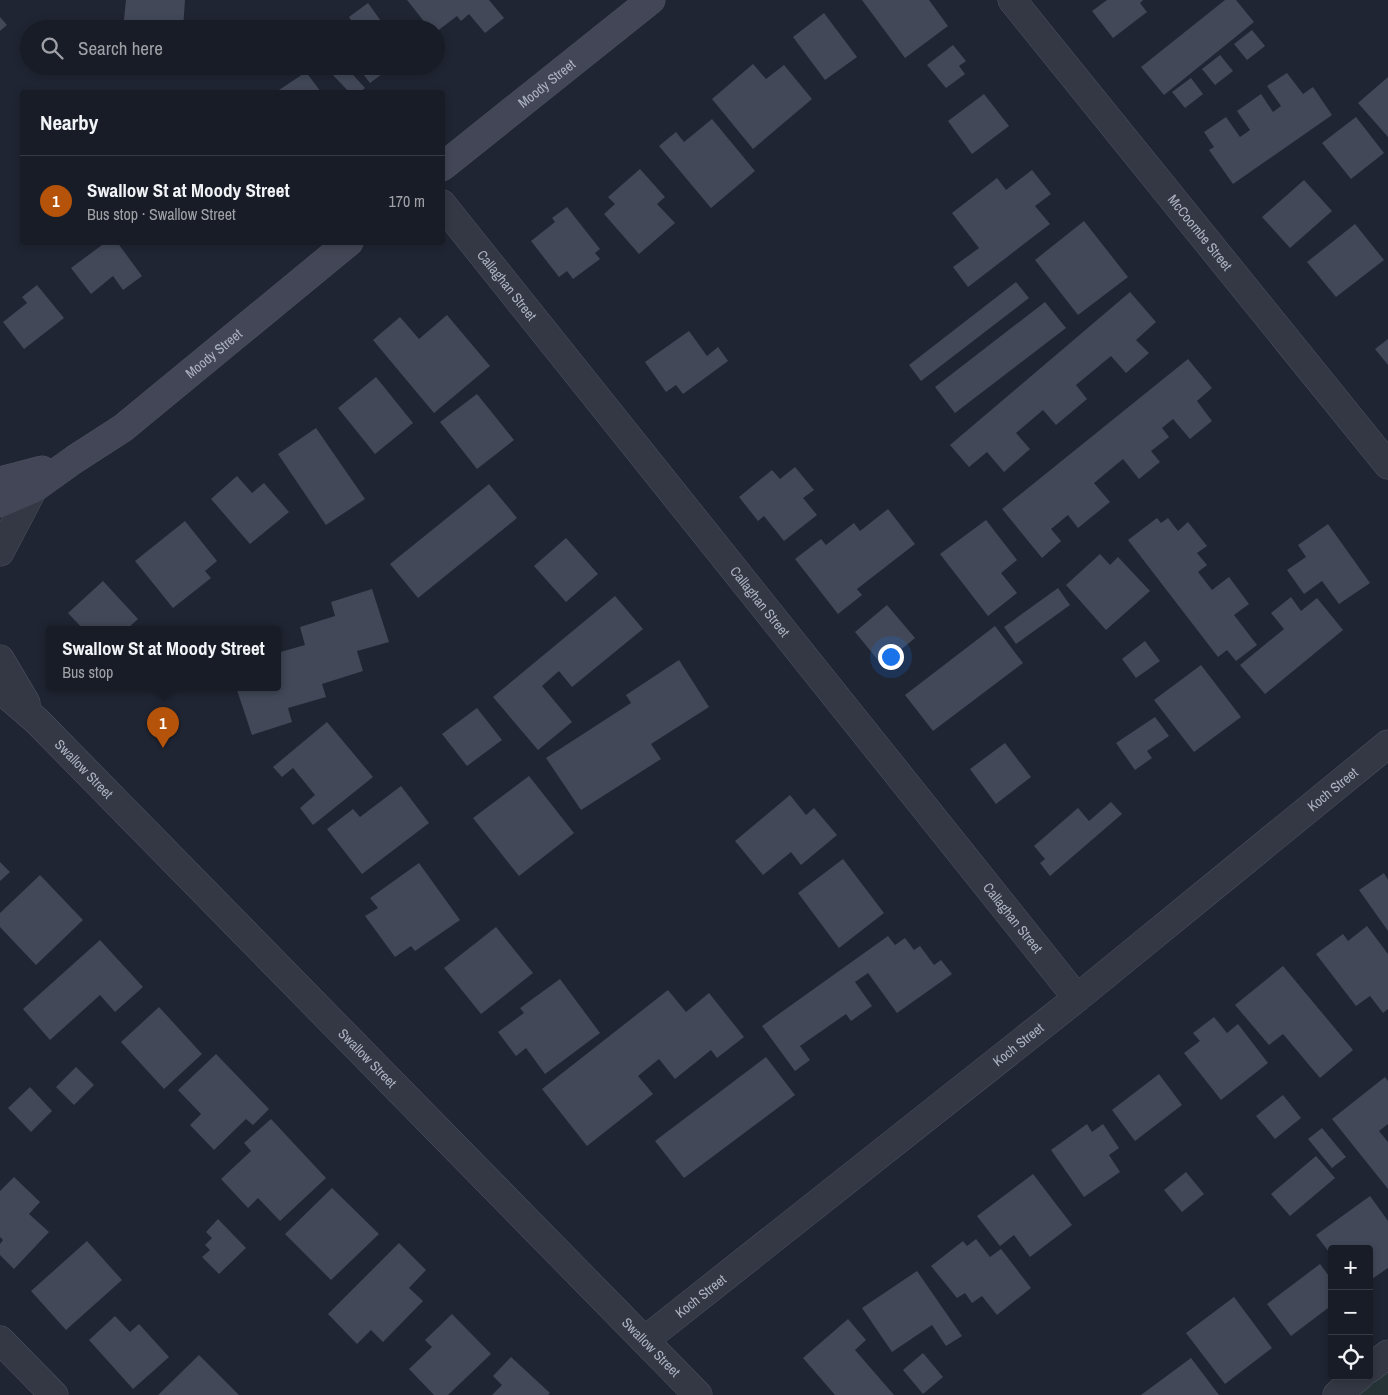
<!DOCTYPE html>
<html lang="en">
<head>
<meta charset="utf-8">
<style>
  :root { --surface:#181c26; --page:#21252e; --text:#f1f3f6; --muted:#9fa1a7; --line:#363a43; --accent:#b45309 }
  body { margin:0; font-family:"Archivo Narrow",sans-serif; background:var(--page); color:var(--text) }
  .controls { position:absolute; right:15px; bottom:15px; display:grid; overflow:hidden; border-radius:5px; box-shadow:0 2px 8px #0003 }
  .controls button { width:45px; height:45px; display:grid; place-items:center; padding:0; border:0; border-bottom:1px solid var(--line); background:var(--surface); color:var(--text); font:25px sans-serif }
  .you { position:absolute; left:890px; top:656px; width:18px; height:18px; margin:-12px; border:4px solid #fff; border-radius:50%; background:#1a73e8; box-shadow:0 0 0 8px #1a73e833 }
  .badge { display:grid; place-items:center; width:32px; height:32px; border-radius:50%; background:var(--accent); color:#fff; font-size:16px; font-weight:700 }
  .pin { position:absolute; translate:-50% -41px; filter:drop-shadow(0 1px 2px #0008) }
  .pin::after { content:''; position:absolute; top:26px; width:18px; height:15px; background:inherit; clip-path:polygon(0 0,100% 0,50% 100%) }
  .popup { position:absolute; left:46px; top:626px; width:235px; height:65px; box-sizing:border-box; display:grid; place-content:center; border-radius:5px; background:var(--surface); filter:drop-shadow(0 1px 4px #0005); font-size:16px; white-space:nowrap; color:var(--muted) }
  .popup b { font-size:19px; color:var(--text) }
  .popup::after { content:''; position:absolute; left:50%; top:100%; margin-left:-10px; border:10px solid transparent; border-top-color:var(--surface) }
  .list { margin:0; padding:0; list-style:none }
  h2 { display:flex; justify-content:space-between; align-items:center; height:65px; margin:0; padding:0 20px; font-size:21px }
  h2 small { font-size:16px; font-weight:400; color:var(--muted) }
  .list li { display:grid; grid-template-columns:32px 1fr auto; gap:15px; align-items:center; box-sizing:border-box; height:90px; padding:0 20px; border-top:1px solid var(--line) }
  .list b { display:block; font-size:19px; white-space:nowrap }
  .list p { margin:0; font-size:16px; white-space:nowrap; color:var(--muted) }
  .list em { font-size:16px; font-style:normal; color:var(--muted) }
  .icon { flex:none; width:28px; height:28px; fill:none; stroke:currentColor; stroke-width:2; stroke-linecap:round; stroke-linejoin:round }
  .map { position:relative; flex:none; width:1388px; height:1395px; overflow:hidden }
  .search { position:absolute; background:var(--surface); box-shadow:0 2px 8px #0003; left:20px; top:20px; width:425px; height:55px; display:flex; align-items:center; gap:12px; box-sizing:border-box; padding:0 18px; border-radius:28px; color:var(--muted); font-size:19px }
  .panel { position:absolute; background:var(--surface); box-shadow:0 2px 8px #0003; left:20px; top:90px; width:425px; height:155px; border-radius:5px }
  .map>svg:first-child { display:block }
  .green { fill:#253337 }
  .building { fill:#424858 }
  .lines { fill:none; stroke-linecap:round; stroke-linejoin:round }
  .minor-casing { stroke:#4e525f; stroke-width:29 }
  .tertiary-casing { stroke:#4e525f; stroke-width:29 }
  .secondary-casing { stroke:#4e525f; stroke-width:29 }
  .minor { stroke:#333844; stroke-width:28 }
  .tertiary { stroke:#333844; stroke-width:28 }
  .secondary { stroke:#424656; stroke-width:28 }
  .labels { text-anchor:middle; stroke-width:4; stroke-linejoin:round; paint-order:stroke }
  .street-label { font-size:14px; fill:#adb2c1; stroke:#191d28 }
</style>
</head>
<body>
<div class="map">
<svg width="1388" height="1395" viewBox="0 0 1388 1395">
  <rect width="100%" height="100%" fill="#202533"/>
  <path class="green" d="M1388,1354V1395H1344Z"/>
  <path class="building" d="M126,0H185L183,29H123Z
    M407,0H489L504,18L485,33L469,14L461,21L457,16L436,32V29H430Z
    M862,0H929L948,26L905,58Z
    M1107,0H1143L1140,3L1147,12L1113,38L1092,11Z
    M1225,0H1236L1254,22L1164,95L1141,67Z
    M368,3L381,21L371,29H357L349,17Z
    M824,13L857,57L825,80L793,37Z
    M0,17L7,25L0,31Z
    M1252,30L1265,46L1247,60L1234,44Z
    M953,45L966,61L959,66L965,74L946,88L927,65Z
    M1220,55L1233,71L1215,85L1202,69Z
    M753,64L766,79L784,65L812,99L753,149L712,99Z
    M341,66H345L365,88L360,92H349L332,74Z
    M357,66H393L370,83Z
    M306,72L321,92H276Z
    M1287,73L1303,94L1313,87L1332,115L1233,184L1209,150L1214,147L1204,132L1226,117L1240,137L1250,130L1237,111L1261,94L1273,112L1281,106L1267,86Z
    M1388,77V137L1358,103Z
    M1191,78L1203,94L1185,108L1172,92Z
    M984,94L1009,126L972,154L948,121Z
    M1356,117L1384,153L1351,179L1322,143Z
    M712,119L755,171L711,208L659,146L676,132L684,142Z
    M640,169L665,197L657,204L675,223L639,254L604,214L615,204L608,197Z
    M1032,170L1051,194L1035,206L1050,224L968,287L953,267L979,248L952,213L997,178L1006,190Z
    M1304,180L1332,211L1290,248L1262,217Z
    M567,207L600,249L595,253L600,259L573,279L567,271L559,277L531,241L555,222L552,218Z
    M1084,221L1128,277L1078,315L1035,260Z
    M1355,224L1384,260L1336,297L1307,262Z
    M106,242H117L142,276L123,290L113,276L91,294L71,268Z
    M1016,282L1029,298L921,381L909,365Z
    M37,285L64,318L24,349L3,322L27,303L22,297Z
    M1130,292L1156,322L1136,340L1149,353L1126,373L1111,356L1076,385L1087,399L1056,425L1043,410L1016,433L1030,449L1004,472L987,452L969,467L950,445Z
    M1045,302L1066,328L955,413L935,387Z
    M447,315L490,366L434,413L373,340L400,317L419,339Z
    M689,331L707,356L718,347L728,361L683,394L676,385L666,392L645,362Z
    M1388,339V365L1375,349Z
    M1188,359L1212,388L1197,401L1212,421L1190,439L1173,419L1162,428L1169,437L1151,451L1160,462L1139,479L1123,459L1094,483L1110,502L1078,528L1068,515L1051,529L1061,541L1042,558L1002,509Z
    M376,377L413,423L375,454L338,408Z
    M477,394L514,440L477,469L440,422Z
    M316,428L365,499L326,525L278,454Z
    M795,467L814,490L803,498L817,515L784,541L764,516L758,521L739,497L772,470L780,479Z
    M237,476L252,493L264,483L289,512L250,544L211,499Z
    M489,484L517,518L418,598L390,564Z
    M888,509L915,544L857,589L862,595L838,614L795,559L821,539L826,545L854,523L860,531Z
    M1157,518L1161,523L1168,518L1178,531L1188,522L1207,546L1197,553L1207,565L1198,572L1212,590L1229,577L1249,604L1234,615L1257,645L1236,661L1227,650L1218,657L1128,540Z
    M986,520L1017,560L1001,573L1017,593L988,616L940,554Z
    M185,521L217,561L205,571L211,578L173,608L135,561Z
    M1328,524L1370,583L1339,604L1322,581L1304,594L1287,570L1306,557L1298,545Z
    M566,538L598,574L566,602L534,566Z
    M1100,554L1110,565L1118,557L1150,591L1106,630L1066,585Z
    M103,581L138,619L127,629H83L68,613Z
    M1058,588L1070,605L1016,644L1004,627Z
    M372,589L389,642L357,651L363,671L322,684L326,697L288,708L292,722L252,735L236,687H277V653L305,645L300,627L335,616L331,602Z
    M615,596L643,629L572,687L559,671L542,686L572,722L538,750L493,697Z
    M1291,597L1301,611L1317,598L1343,630L1265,694L1240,665L1284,629L1271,613Z
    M887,605L915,638L882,665L855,632Z
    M995,626L1023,663L933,731L905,695Z
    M1145,641L1160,661L1136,678L1122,659Z
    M679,660L709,707L651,744L661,759L581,810L546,758L631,703L626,695Z
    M1201,665L1241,717L1194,752L1154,700Z
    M477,708L502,740L467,766L442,734Z
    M1155,717L1169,736L1147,751L1152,758L1135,770L1116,743Z
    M327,722L373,777L313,825L300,808L315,795L293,768L282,777L273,767Z
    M1005,743L1031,777L996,804L970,769Z
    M529,776L574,833L519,876L473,818Z
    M401,786L429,823L362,874L327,829L353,809L360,817Z
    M790,795L806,815L814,808L837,835L801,865L791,852L763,875L735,841Z
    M1111,802L1122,814L1050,876L1040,863L1045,859L1034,846L1078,808L1089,821Z
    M843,859L884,913L839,948L798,893Z
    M0,862L10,872L0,881Z
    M419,863L460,920L415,951L411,946L395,957L365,916L378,908L370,898Z
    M1384,873L1388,880V931L1359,890Z
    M40,875L83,920L36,965L0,927V913Z
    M1367,926L1388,954V1009L1383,1013L1370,996L1356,1006L1316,954L1343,934L1348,941Z
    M496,927L533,973L481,1014L444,968Z
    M888,936L895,945L905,938L914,950L920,946L934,965L941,960L952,974L897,1013L868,973L855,982L872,1006L851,1021L846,1014L800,1046L810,1060L795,1071L762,1026Z
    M100,940L143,987L115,1012L100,995L50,1040L23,1009Z
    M1283,966L1353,1050L1320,1078L1283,1034L1269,1045L1235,1005Z
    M560,979L600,1033L545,1074L526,1048L516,1056L498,1032L524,1013L520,1008Z
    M668,990L686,1012L709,993L744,1037L717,1058L711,1050L675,1079L659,1059L638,1076L653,1094L587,1146L542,1089Z
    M159,1007L202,1054L164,1089L121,1042Z
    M1214,1017L1227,1033L1238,1024L1268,1063L1221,1100L1184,1053L1200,1041L1193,1033Z
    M216,1054L269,1109L253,1125L246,1119L214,1150L190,1125L201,1114L178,1090Z
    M766,1057L795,1095L684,1178L655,1141Z
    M76,1067L94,1085L74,1105L56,1087Z
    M1159,1074L1182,1105L1135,1141L1112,1110Z
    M1385,1077L1388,1081V1124L1379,1131L1388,1142V1189L1332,1119Z
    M30,1087L52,1111L31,1132L8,1108Z
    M1283,1095L1301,1118L1275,1139L1256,1116Z
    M271,1119L326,1178L280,1221L258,1198L248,1208L221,1179L251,1151L244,1143Z
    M1087,1124L1092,1132L1103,1124L1119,1148L1109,1155L1120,1172L1084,1197L1051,1150Z
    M1322,1128L1346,1157L1332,1168L1308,1139Z
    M1316,1156L1335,1178L1290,1216L1271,1194Z
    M1186,1172L1204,1194L1182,1212L1164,1190Z
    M1033,1174L1072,1225L1030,1257L1014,1235L1000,1246L977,1216Z
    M14,1177L40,1202L29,1214L49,1232L14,1269L0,1255V1244L3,1240L0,1237V1191Z
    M332,1188L379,1234L331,1280L285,1234Z
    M1370,1196L1388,1221V1268L1369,1281V1249H1332V1256L1316,1235Z
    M218,1219L246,1248L219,1274L202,1257L210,1250L205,1245L212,1238L206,1232Z
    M976,1239L990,1257L1001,1249L1031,1288L997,1315L982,1296L972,1303L965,1293L957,1298L931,1266L963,1241L967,1246Z
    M87,1241L122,1280L66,1330L31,1291Z
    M399,1243L426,1270L409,1288L423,1301L383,1342L371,1330L357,1344L328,1314Z
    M1320,1264L1332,1280V1305L1291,1336L1267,1304Z
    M917,1271L962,1336L946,1346L932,1325L892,1352L862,1308Z
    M1234,1297L1272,1348L1225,1384L1186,1333Z
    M452,1314L491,1354L448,1395H434L409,1369L432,1347L425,1340Z
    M115,1316L130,1332L139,1324L169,1357L133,1389L89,1340Z
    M848,1319L866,1340L855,1350L894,1395H835L803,1358Z
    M923,1353L943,1377L923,1394L903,1370Z
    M199,1355L239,1395H158Z
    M511,1357L550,1393L548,1395H492L502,1385L493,1376Z
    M1191,1358L1219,1395H1141Z"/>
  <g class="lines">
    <defs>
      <g id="minor">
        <path id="s1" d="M1012,0L1388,465"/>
        <path id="s2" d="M442,204L1077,998"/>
        <path d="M0,1340L54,1395"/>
        <path id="s3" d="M645,1340L1077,998L1388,744"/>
        <path d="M1369,1369L1388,1354"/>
        <path d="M1337,1395L1360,1376"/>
      </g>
      <g id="tertiary">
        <path d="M0,552L33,489"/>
        <path d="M0,659L26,703"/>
        <path id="s4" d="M0,689L37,721L698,1395"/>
      </g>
      <g id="secondary">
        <path id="s5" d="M442,167L651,0"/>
        <path d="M0,481L42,470"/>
        <path id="s6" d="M0,503L33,489L75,459L123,428L349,242"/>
      </g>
    </defs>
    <use href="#minor" class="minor-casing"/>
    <use href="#tertiary" class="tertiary-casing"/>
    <use href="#secondary" class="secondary-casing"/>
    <use href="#minor" class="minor"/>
    <use href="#tertiary" class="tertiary"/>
    <use href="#secondary" class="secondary"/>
  </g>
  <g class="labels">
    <g class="street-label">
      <text dy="5" stroke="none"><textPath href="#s5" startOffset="134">Moody Street</textPath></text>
      <text dy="5" stroke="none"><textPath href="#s1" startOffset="299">McCoombe Street</textPath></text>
      <text dy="5" stroke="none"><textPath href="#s2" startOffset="104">Callaghan Street</textPath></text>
      <text dy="5" stroke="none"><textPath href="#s6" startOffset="262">Moody Street</textPath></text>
      <text dy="5" stroke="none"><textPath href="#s2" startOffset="509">Callaghan Street</textPath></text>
      <text dy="5" stroke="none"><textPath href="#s4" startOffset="116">Swallow Street</textPath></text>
      <text dy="5" stroke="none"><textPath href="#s3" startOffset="881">Koch Street</textPath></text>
      <text dy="5" stroke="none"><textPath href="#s2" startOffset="914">Callaghan Street</textPath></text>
      <text dy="5" stroke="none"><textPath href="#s3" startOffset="476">Koch Street</textPath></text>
      <text dy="5" stroke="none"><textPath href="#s4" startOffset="521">Swallow Street</textPath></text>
      <text dy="5" stroke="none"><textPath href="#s3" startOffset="71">Koch Street</textPath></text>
      <text dy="5" stroke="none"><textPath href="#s4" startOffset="926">Swallow Street</textPath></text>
    </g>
  </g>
</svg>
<div class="controls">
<button>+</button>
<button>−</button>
<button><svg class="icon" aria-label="locate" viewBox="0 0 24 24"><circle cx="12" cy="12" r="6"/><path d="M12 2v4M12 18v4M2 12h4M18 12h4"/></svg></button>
</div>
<div class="you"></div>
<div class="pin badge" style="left:163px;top:748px">1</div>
<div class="popup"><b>Swallow St at Moody Street</b>Bus stop</div>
<div class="search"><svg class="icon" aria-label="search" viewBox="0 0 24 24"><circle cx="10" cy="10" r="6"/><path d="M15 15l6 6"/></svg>Search here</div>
<section class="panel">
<h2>Nearby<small></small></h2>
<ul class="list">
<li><span class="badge">1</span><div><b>Swallow St at Moody Street</b><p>Bus stop · Swallow Street</p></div><em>170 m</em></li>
</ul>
</section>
</div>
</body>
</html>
